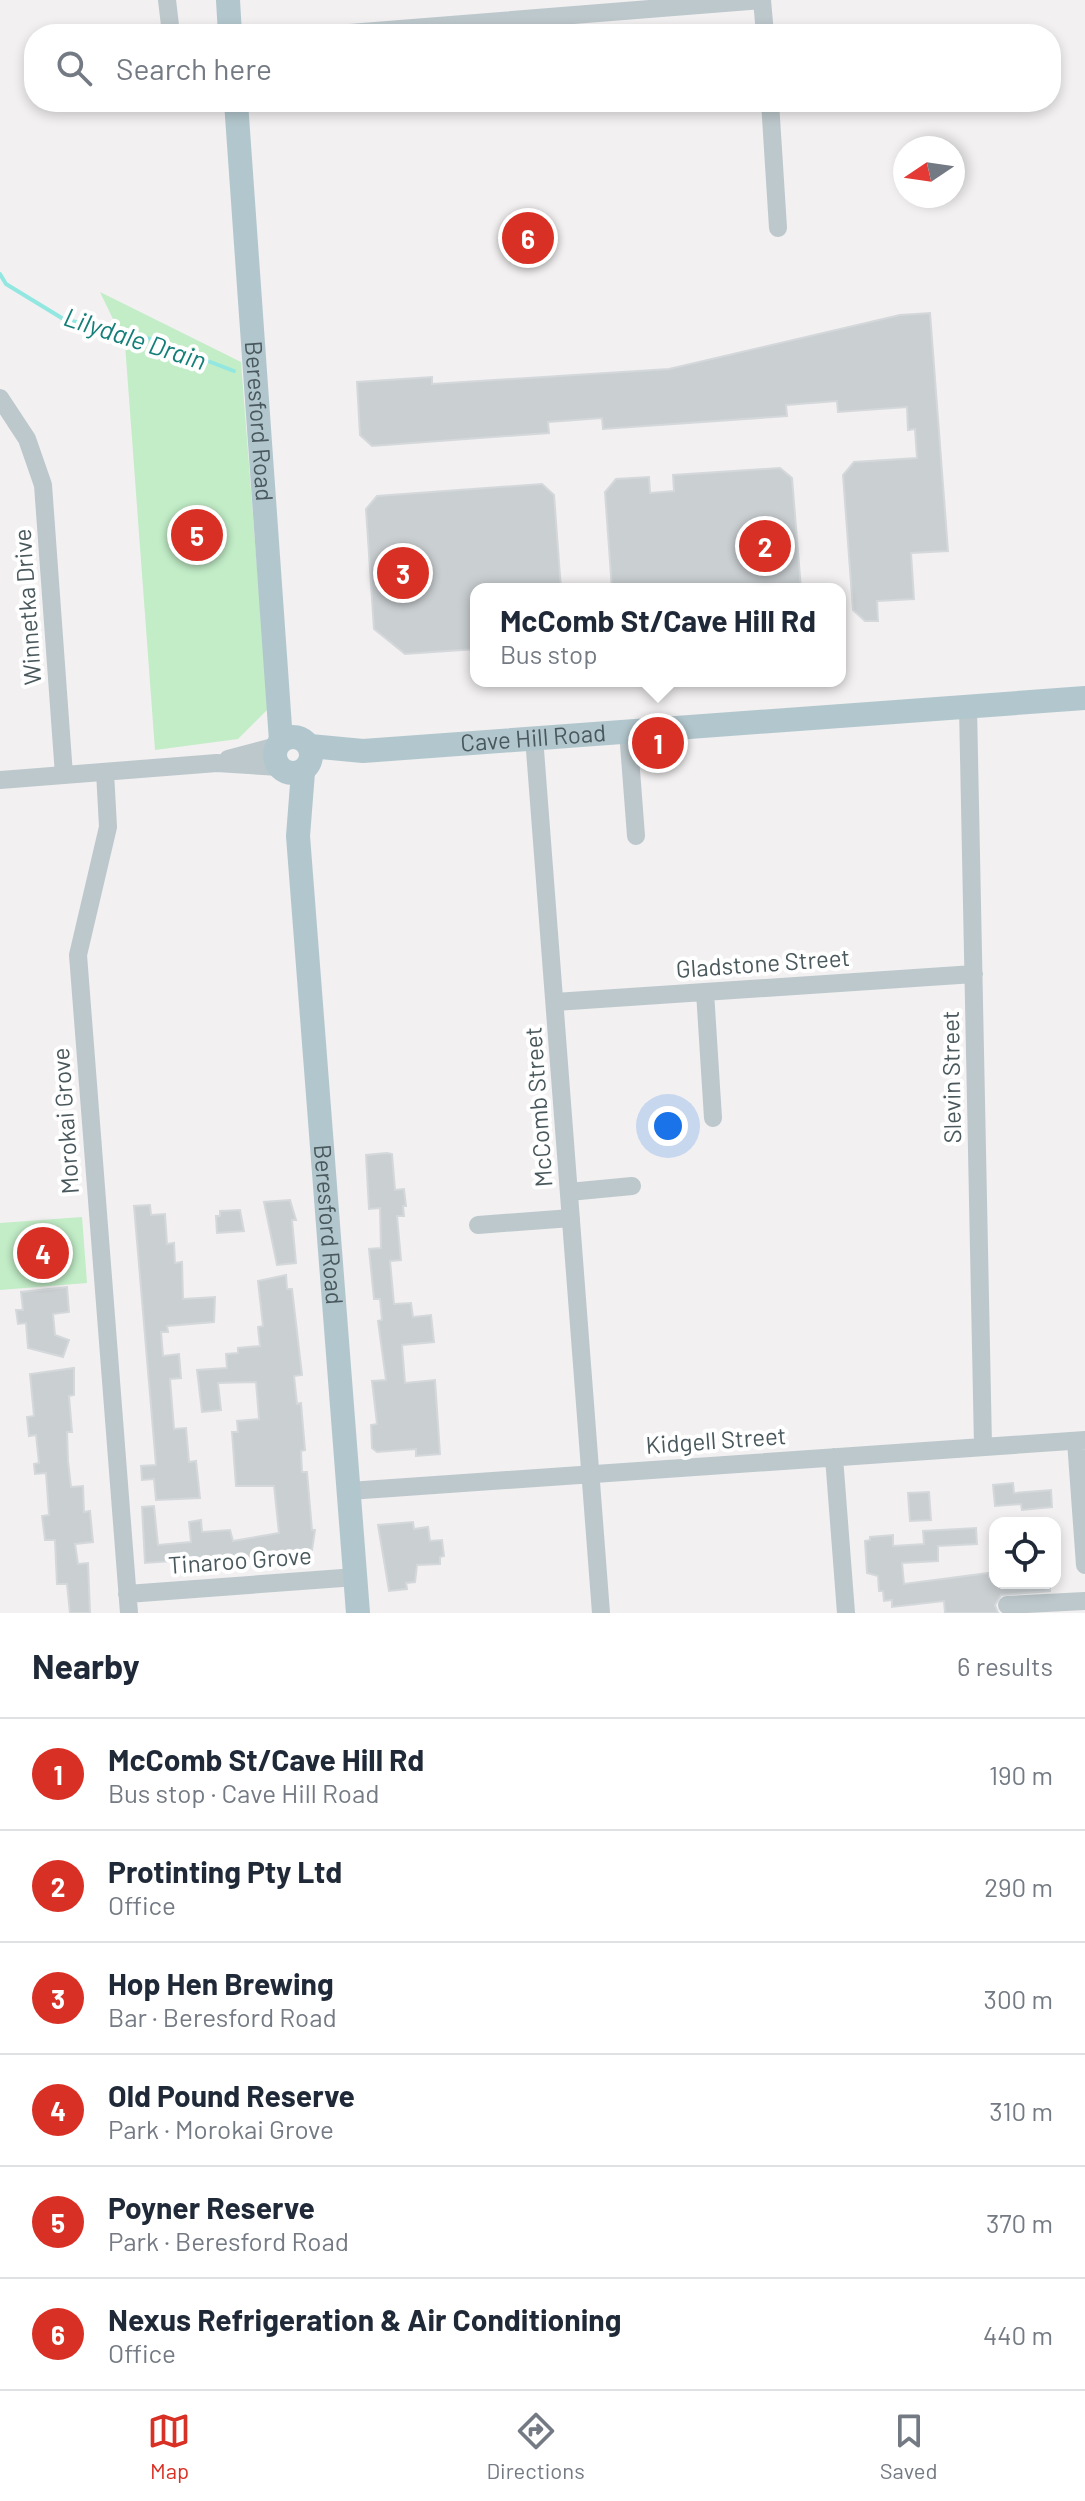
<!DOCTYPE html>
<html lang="en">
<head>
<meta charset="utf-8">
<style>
  :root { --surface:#fff; --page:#f2f2f3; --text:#1f2937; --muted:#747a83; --line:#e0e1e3; --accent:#d93025 }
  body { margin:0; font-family:Barlow,sans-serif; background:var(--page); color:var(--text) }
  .controls { position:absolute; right:24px; bottom:24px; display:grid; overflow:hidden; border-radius:16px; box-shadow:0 4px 12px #0003 }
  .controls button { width:72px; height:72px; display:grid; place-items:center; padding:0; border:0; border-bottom:2px solid var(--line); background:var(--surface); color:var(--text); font:40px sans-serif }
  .compass { position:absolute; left:893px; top:136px; width:72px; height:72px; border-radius:50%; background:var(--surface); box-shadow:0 4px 12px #0003; rotate:257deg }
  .you { position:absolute; left:668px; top:1126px; width:28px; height:28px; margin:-20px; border:6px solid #fff; border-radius:50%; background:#1a73e8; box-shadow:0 0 0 12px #1a73e833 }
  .badge { display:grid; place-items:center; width:52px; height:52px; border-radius:50%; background:var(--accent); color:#fff; font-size:26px; font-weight:700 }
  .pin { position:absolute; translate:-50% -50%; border:4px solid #fff; box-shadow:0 2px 8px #0006 }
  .popup { position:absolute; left:470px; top:583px; width:376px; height:104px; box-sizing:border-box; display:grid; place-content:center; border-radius:16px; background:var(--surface); filter:drop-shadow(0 2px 6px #0005); font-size:26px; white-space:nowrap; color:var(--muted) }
  .popup b { font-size:30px; color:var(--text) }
  .popup::after { content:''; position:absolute; left:50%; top:100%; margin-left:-16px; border:16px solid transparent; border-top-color:var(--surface) }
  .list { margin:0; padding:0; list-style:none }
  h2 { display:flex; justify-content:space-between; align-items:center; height:104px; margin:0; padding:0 32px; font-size:34px }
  h2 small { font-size:26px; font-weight:400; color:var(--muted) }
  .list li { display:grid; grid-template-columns:52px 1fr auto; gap:24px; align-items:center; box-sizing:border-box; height:112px; padding:0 32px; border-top:2px solid var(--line) }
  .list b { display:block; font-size:30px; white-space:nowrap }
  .list p { margin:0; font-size:26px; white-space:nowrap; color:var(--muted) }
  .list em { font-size:26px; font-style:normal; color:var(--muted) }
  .icon { flex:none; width:44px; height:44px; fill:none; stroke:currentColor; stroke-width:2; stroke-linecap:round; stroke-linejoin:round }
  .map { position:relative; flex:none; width:1085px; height:1613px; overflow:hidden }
  .search { position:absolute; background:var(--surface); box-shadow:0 4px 12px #0003; left:24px; right:24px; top:24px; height:88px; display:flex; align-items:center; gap:20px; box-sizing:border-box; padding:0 28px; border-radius:32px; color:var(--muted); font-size:30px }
  .sheet { height:776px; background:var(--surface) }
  nav { display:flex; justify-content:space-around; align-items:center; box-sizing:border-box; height:112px; border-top:2px solid var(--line); background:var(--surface); font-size:22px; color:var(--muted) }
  nav a { display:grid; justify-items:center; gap:4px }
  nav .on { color:var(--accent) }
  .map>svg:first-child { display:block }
  .green { fill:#c2edc7 }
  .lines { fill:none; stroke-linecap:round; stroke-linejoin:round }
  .stream { stroke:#92e7e1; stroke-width:4 }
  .building { fill:#cacfd2; stroke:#d4d8db; stroke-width:2 }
  .minor { stroke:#bdc8cc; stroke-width:18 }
  .major { stroke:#b2c7cd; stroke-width:24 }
  .labels { text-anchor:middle; stroke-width:8; stroke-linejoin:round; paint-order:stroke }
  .street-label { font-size:24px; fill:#49585c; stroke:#fff }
  .water-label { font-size:26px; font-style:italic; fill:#147e78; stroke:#fff }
</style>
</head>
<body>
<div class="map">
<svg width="1085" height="1613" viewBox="0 0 1085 1613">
  <rect width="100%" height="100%" fill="#f2f0f1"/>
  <path class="green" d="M100,292L241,362L268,709L238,739L155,750L125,344Z
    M82,1217L87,1283L0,1290V1223Z"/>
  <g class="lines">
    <path class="stream" d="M0,274L6,284L65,320L129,331L234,371"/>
  </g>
  <path class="building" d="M930,313L948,551L911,553L914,599L877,601L878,621H865L853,610L843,475L854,462L917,458L915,429L908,430L907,407L838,412L837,401L786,405L787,416L603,429L602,418L548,422L549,433L372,446L360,435L357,382L432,377V384L669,369L900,315Z
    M780,468L792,478L801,589H612L605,492L616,479L649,477L650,493L674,491L673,475Z
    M542,484L554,495L561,589H476V649L405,654L374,629L366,509L377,496Z
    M387,1153L392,1154L395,1190L404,1189L406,1206H403L404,1216H397L401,1260L390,1261L394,1304L411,1303L413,1317L431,1315L434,1342L402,1345L405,1383L435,1380L440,1454L416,1456V1449L377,1452L372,1448L371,1425L377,1424L372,1381L386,1380L378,1321L382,1320L380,1299H374L369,1249L381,1248L380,1208L369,1209L366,1155Z
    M290,1200L296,1220H292L296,1263L277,1265L264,1202Z
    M150,1205L151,1215L165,1214L167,1244L174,1243L175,1263L182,1262L183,1299L215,1297L214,1322L167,1326L168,1332H161L163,1356L179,1354L181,1378L170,1379L174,1429L186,1428L189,1462L196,1461L200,1498L156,1500L154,1479L142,1480L141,1466L156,1465L134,1206Z
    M240,1210L244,1231L217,1233L216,1216H220V1211Z
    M286,1275L287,1289H292L302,1375L294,1376L297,1404L301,1403L305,1450L301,1451L302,1472H307L312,1530H315L312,1550L298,1551V1556L274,1559V1562L261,1563V1558L242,1559V1556L145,1563L142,1507L154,1506L158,1545L191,1542L189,1522L201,1520L202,1532L230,1530L233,1541L279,1533L274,1486H236L232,1432H238L237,1421L259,1419L256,1382L218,1383L221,1410L202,1412L197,1370L227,1368L226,1354L238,1353V1348L260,1346L258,1327L263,1326L258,1281Z
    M67,1287L69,1312L53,1314L55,1335L69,1340L63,1357L28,1348L26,1323L18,1324L16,1310H23L21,1292Z
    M74,1368V1395L69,1396L72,1432H67L68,1461L71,1487L83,1486L84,1512L90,1511L93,1542L75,1544L78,1564L88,1563L90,1613H70L67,1584H57L55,1540H45L42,1516L49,1515L46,1473L35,1474L34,1464L39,1463L36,1435L29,1436L27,1417L34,1416L30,1374Z
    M1013,1483L1014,1493L1051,1490L1052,1507L1022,1510L1021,1504L995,1506L993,1485Z
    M929,1492L931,1520L910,1521L908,1493Z
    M413,1522L414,1529L428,1527L430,1541L442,1540L444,1556L440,1557V1564L417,1565L415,1582L406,1583L407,1589L389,1591L378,1525Z
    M976,1528L977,1544L938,1546V1561L902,1563L904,1584L989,1573V1577L995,1576V1583H1050V1591L1001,1595L995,1605L998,1613H945L944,1601L892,1607V1600L884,1601L883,1591H879L878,1576L867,1573L865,1541L870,1540V1537L893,1535V1546L924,1544L923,1531Z"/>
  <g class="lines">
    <path class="minor" d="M167,0L171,34
      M337,34L762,0L765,34
      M770,102L778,228
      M0,398L27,439L43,485L64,775
      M968,707L983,1446
      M628,731L636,836
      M534,737L601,1613
      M228,759L277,746
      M105,772L108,827L78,955L129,1613
      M0,780L217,763L279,767
      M705,992L713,1118
      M555,1002L974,974
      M569,1192L632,1186
      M478,1225L571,1218
      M1076,1441L1085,1565
      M834,1457L846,1613
      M349,1491L1085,1440
      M127,1594L356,1577
      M1007,1605L1085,1601"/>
    <g class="major">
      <path d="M228,0L230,34"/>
      <path id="s1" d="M236,102L281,741"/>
      <circle cx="293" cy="755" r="18"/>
      <path id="s2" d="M310,746L363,751L1085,698"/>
      <path id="s3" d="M303,772L298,836L358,1613"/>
    </g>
  </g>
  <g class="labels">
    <g class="street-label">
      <text dy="8" stroke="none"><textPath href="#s1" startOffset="320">Beresford Road</textPath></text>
      <text transform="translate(28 607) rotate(-94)" y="8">Winnetka Drive</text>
      <text dy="8" stroke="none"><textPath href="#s2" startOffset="224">Cave Hill Road</textPath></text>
      <text transform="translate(763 964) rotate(-4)" y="8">Gladstone Street</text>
      <text transform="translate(952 1077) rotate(-91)" y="8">Slevin Street</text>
      <text transform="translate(539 1107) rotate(-94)" y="8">McComb Street</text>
      <text transform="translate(66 1121) rotate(-94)" y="8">Morokai Grove</text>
      <text dy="8" stroke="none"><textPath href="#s3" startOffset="454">Beresford Road</textPath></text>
      <text transform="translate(716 1441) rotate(-4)" y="8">Kidgell Street</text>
      <text transform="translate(240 1561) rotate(-4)" y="8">Tinaroo Grove</text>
    </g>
    <g class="water-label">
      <text transform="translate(135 339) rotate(18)" y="9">Lilydale Drain</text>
    </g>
  </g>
</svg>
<div class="controls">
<button><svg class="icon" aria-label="locate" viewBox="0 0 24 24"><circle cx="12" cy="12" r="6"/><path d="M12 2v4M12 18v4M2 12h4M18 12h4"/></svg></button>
</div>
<svg class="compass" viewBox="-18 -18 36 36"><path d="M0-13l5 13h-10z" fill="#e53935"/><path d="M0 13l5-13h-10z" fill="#747a83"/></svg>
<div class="you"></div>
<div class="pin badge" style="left:658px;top:743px">1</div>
<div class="popup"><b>McComb St/Cave Hill Rd</b>Bus stop</div>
<div class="pin badge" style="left:765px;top:546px">2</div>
<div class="pin badge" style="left:403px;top:573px">3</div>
<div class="pin badge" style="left:43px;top:1253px">4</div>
<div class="pin badge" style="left:197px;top:535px">5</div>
<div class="pin badge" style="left:528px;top:238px">6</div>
<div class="search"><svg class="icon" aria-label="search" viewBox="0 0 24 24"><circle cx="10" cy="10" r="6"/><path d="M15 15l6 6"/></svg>Search here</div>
</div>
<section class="sheet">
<h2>Nearby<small>6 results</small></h2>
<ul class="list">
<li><span class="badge">1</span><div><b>McComb St/Cave Hill Rd</b><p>Bus stop · Cave Hill Road</p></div><em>190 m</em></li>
<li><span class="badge">2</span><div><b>Protinting Pty Ltd</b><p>Office</p></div><em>290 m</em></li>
<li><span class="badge">3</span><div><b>Hop Hen Brewing</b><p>Bar · Beresford Road</p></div><em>300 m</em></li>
<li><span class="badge">4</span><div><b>Old Pound Reserve</b><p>Park · Morokai Grove</p></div><em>310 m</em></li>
<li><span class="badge">5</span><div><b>Poyner Reserve</b><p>Park · Beresford Road</p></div><em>370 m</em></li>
<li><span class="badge">6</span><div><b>Nexus Refrigeration &amp; Air Conditioning</b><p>Office</p></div><em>440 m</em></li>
</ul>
</section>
<nav>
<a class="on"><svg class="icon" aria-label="map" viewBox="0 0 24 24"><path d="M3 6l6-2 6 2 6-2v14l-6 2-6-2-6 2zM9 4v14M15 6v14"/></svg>Map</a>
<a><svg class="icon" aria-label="directions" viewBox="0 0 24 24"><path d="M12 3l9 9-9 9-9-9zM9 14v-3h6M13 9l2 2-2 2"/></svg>Directions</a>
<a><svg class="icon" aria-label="saved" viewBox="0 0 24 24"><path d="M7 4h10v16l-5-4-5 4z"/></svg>Saved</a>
</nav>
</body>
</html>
